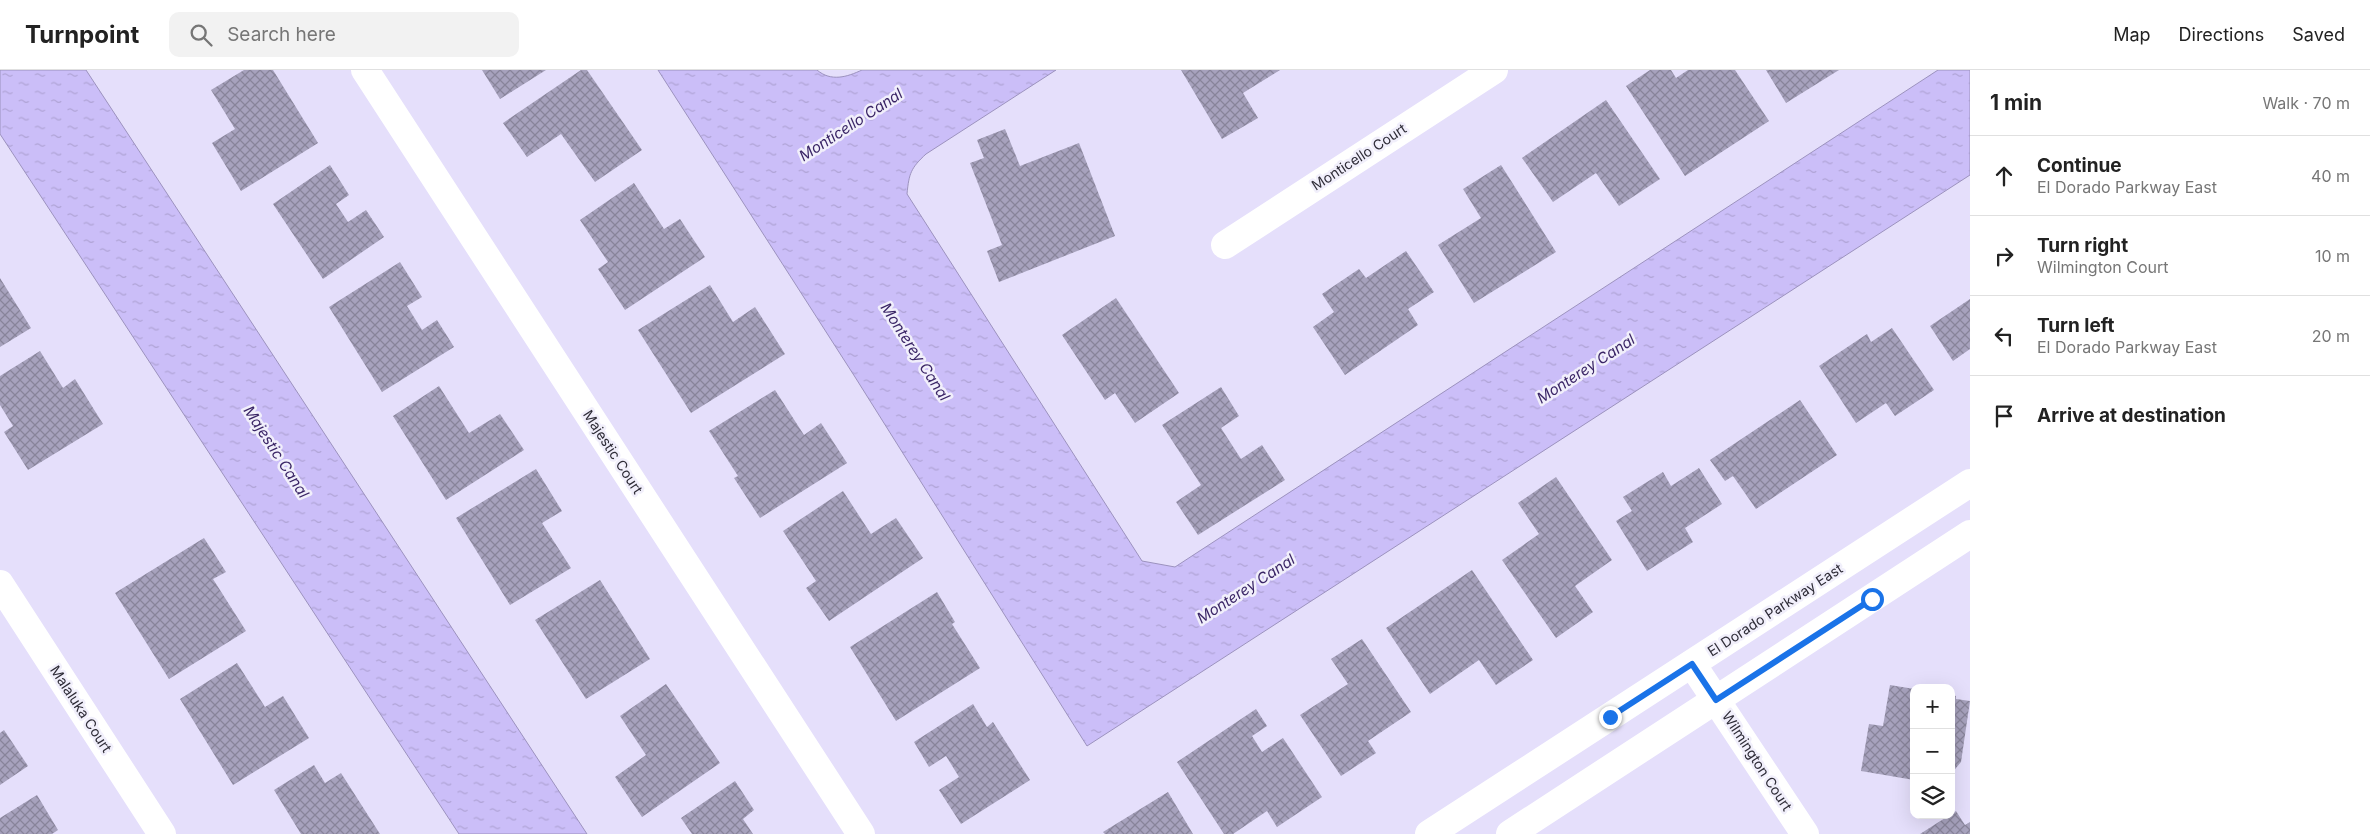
<!DOCTYPE html>
<html lang="en">
<head>
<meta charset="utf-8">
<style>
  :root { --surface:#fff; --page:#f2f2f2; --text:#222; --muted:#767676; --line:#e0e0e0 }
  body { margin:0; font-family:Inter,sans-serif; background:var(--page); color:var(--text) }
  .controls { position:absolute; right:15px; bottom:15px; display:grid; overflow:hidden; border-radius:10px; box-shadow:0 5px 20px #0002 }
  .controls button { width:45px; height:45px; display:grid; place-items:center; padding:0; border:0; border-bottom:1px solid var(--line); background:var(--surface); color:var(--text); font:25px sans-serif }
  .stop { position:absolute; width:15px; height:15px; margin:-11px; border:4px solid #1a73e8; border-radius:50%; background:#fff }
  .stop.end { background:#1a73e8; border-color:#fff; box-shadow:0 1px 5px #0008 }
  .list { margin:0; padding:0; list-style:none }
  h2 { display:flex; justify-content:space-between; align-items:center; height:65px; margin:0; padding:0 20px; font-size:21px }
  h2 small { font-size:16px; font-weight:400; color:var(--muted) }
  .list li { display:grid; grid-template-columns:32px 1fr auto; gap:15px; align-items:center; box-sizing:border-box; height:80px; padding:0 20px; border-top:1px solid var(--line) }
  .list b { display:block; font-size:19px; white-space:nowrap }
  .list p { margin:0; font-size:16px; white-space:nowrap; color:var(--muted) }
  .list em { font-size:16px; font-style:normal; color:var(--muted) }
  .icon { flex:none; width:28px; height:28px; fill:none; stroke:currentColor; stroke-width:2; stroke-linecap:round; stroke-linejoin:round }
  .map { position:relative; flex:none; width:1970px; height:764px; overflow:hidden }
  header { display:flex; align-items:center; gap:30px; box-sizing:border-box; height:70px; padding:0 25px; background:var(--surface); border-bottom:1px solid var(--line) }
  header strong { font-size:24px }
  nav { display:flex; gap:28px; margin-inline-start:auto; font-size:18px }
  .search { width:350px; height:45px; background:var(--page); display:flex; align-items:center; gap:12px; box-sizing:border-box; padding:0 18px; border-radius:10px; color:var(--muted); font-size:19px }
  main { display:flex }
  aside { flex:1; background:var(--surface) }
  .map>svg:first-child { display:block }
  .water { fill:url(#water-ripples); stroke:#9c92be }
  .building { fill:url(#building-cross-hatch) }
  .lines { fill:none; stroke-linecap:round; stroke-linejoin:round }
  .minor { stroke:#fff; stroke-width:28 }
  .tertiary { stroke:#fff; stroke-width:28 }
  .route { stroke:#1a73e8; stroke-width:6 }
  .labels { text-anchor:middle; stroke-width:5; stroke-linejoin:round; paint-order:stroke }
  .street-label { font-size:14px; fill:#2e2c37; stroke:#f1effb }
  .water-label { font-size:15px; font-style:italic; fill:#3a2566; stroke:#f1effb }
</style>
</head>
<body>
<header>
<strong>Turnpoint</strong>
<div class="search"><svg class="icon" aria-label="search" viewBox="0 0 24 24"><circle cx="10" cy="10" r="6"/><path d="M15 15l6 6"/></svg>Search here</div>
<nav><a>Map</a><a>Directions</a><a>Saved</a></nav>
</header>
<main>
<div class="map">
<svg width="1970" height="764" viewBox="0 0 1970 764">
  <defs>
    <pattern id="water-ripples" width="26" height="14" patternUnits="userSpaceOnUse" patternTransform="scale(1.25)"><rect width="26" height="14" fill="#cbbef8"/><path d="M2 4q2-2 4 0t4 0M15 11q2-2 4 0t4 0" fill="none" stroke="#afa3d5"/></pattern>
    <pattern id="building-cross-hatch" width="8" height="8" patternUnits="userSpaceOnUse" patternTransform="scale(1.25)"><rect width="8" height="8" fill="#a7a2bd"/><path d="M0 0l8 8M0 8l8-8" fill="none" stroke="#88849a"/></pattern>
  </defs>
  <rect width="100%" height="100%" fill="#e5dffb"/>
  <path class="water" d="M0,0H86L587,764H459L0,64Z
    M658,0H817C831,12 847,7 862,0H1056L926,84C911,98 909,103 907,124L1142,491L1175,497L1938,0H1970V105L1087,676L855,307Z"/>
  <path class="building" d="M244,0H273L318,73L241,121L212,73L235,59L211,20Z
    M482,0H546L500,29Z
    M581,0H587L642,80L595,112L561,64L527,87L503,53Z
    M1181,0H1280L1243,23L1258,48L1222,69Z
    M1650,0H1671L1676,8L1688,0H1735L1769,51L1685,106L1626,16Z
    M1766,0H1839L1786,33Z
    M1606,30L1660,109L1619,136L1596,103L1553,132L1522,88Z
    M1005,59L1020,96L1079,73L1115,166L999,212L987,181L1002,175L970,93L984,88L977,70Z
    M330,95L349,125L336,134L348,152L366,140L384,167L323,209L273,134Z
    M1501,95L1556,182L1474,233L1438,175L1481,148L1463,119Z
    M634,113L664,159L680,149L705,187L625,240L598,199L608,192L580,150Z
    M1406,181L1434,222L1408,239L1418,255L1345,305L1313,257L1334,242L1322,224L1359,199L1366,208Z
    M400,192L422,227L407,236L422,260L437,250L454,277L382,322L329,237Z
    M0,208L31,258L0,277Z
    M710,215L733,252L755,237L785,284L691,343L638,260Z
    M1116,228L1179,323L1135,353L1115,323L1105,330L1062,265Z
    M1970,229V279L1953,291L1930,256Z
    M1892,258L1934,320L1895,346L1886,333L1856,353L1819,296L1867,264L1871,272Z
    M40,281L63,318L75,309L103,354L28,400L4,362L13,356L0,335V306Z
    M439,316L469,363L500,344L524,380L446,430L393,346Z
    M1221,317L1239,346L1221,358L1241,389L1262,375L1285,410L1198,465L1176,432L1201,415L1162,355Z
    M775,320L804,365L821,353L847,393L760,448L734,408L738,406L709,361Z
    M1800,330L1837,385L1756,439L1733,406L1725,411L1710,390Z
    M1699,398L1722,434L1685,458L1693,472L1647,501L1616,451L1632,441L1623,427L1663,402L1671,416Z
    M536,399L562,441L542,453L571,498L510,535L456,448Z
    M1556,407L1612,490L1575,516L1593,542L1556,568L1502,490L1539,464L1518,433Z
    M843,421L871,464L896,448L923,488L829,551L806,518L816,511L783,461Z
    M204,468L226,502L213,509L246,561L169,609L115,523Z
    M1472,500L1533,590L1496,615L1479,590L1430,624L1386,558Z
    M600,510L650,589L586,629L535,550Z
    M937,522L955,552L952,554L980,598L896,651L850,577Z
    M1362,569L1411,642L1368,671L1376,683L1341,706L1300,645L1348,614L1331,589Z
    M237,593L265,637L283,626L309,668L233,715L180,629Z
    M666,614L720,693L642,747L615,707L646,685L620,646Z
    M1890,615L1914,619V710L1861,701L1869,654L1883,656Z
    M1951,625L1956,626V629L1970,631L1961,692L1951,704Z
    M973,634L987,657L993,652L1030,710L961,754L939,720L959,707L946,686L929,697L914,672Z
    M1256,639L1267,656L1252,666L1262,682L1283,668L1322,727L1277,757L1267,741L1233,764H1224L1177,692Z
    M4,660L28,696L0,715V663Z
    M314,695L325,713L341,703L380,764H301L274,720Z
    M735,711L754,740L743,749L753,764H692L681,748Z
    M1168,722L1193,764H1105L1103,762Z
    M37,725L58,760L52,764H0V748Z
    M1956,741L1965,755L1970,752V764H1920Z"/>
  <g class="lines">
    <path class="minor" d="M365,0L861,764
      M1225,175L1494,0
      M0,514L162,764
      M1692,594L1805,764"/>
    <path class="tertiary" d="M1429,764L1970,413
      M1510,764L1970,464"/>
  </g>
  <g class="lines">
    <path class="route" d="M1610,647L1692,594L1716,630L1872,529"/>
  </g>
  <g class="labels">
    <g class="street-label">
      <text transform="translate(1359 87) rotate(-33)" y="5">Monticello Court</text>
      <text transform="translate(613 382) rotate(57)" y="5">Majestic Court</text>
      <text transform="translate(1775 540) rotate(-33)" y="5">El Dorado Parkway East</text>
      <text transform="translate(81 639) rotate(57)" y="5">Malaluka Court</text>
      <text transform="translate(1757 691) rotate(57)" y="5">Wilmington Court</text>
    </g>
    <g class="water-label">
      <text transform="translate(851 55) rotate(-33)" y="5">Monticello Canal</text>
      <text transform="translate(915 282) rotate(57)" y="5">Monterey Canal</text>
      <text transform="translate(1586 299) rotate(-33)" y="5">Monterey Canal</text>
      <text transform="translate(276 382) rotate(57)" y="5">Majestic Canal</text>
      <text transform="translate(1246 519) rotate(-33)" y="5">Monterey Canal</text>
    </g>
  </g>
</svg>
<div class="controls">
<button>+</button>
<button>−</button>
<button><svg class="icon" aria-label="layers" viewBox="0 0 24 24"><path d="M12 4l9 5-9 5-9-5zM3 14l9 5 9-5"/></svg></button>
</div>
<div class="stop" style="left:1872px;top:529px"></div>
<div class="stop end" style="left:1610px;top:647px"></div>
</div>
<aside>
<h2>1 min<small>Walk · 70 m</small></h2>
<ul class="list">
<li><svg class="icon" aria-label="ahead" viewBox="0 0 24 24"><path d="M12 20V5M6 11l6-6 6 6"/></svg><div><b>Continue</b><p>El Dorado Parkway East</p></div><em>40 m</em></li>
<li><svg class="icon" aria-label="right" viewBox="0 0 24 24"><path d="M7 20v-9h11M14 6l5 5-5 5"/></svg><div><b>Turn right</b><p>Wilmington Court</p></div><em>10 m</em></li>
<li><svg class="icon" aria-label="left" viewBox="0 0 24 24"><path d="M17 20v-9H6M10 6l-5 5 5 5"/></svg><div><b>Turn left</b><p>El Dorado Parkway East</p></div><em>20 m</em></li>
<li><svg class="icon" aria-label="arrive" viewBox="0 0 24 24"><path d="M6 21V4h12l-3 4 3 4H6"/></svg><div><b>Arrive at destination</b></div></li>
</ul>
</aside>
</main>
</body>
</html>
